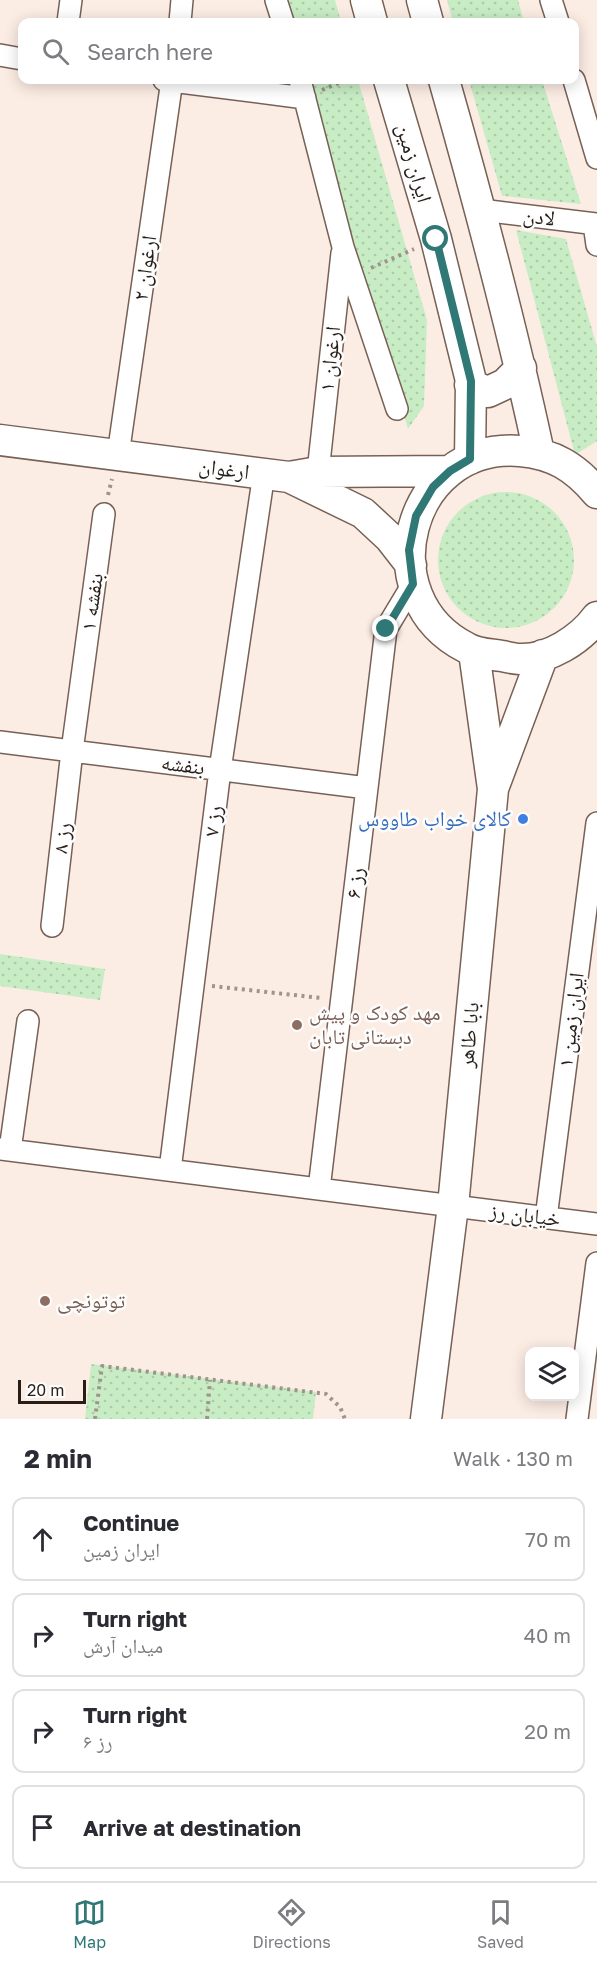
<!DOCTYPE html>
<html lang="en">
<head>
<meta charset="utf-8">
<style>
  :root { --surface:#fff; --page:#f2f2f3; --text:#2b2b33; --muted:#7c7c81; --line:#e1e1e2; --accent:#2f7876 }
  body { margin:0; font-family:"Golos Text","Noto Naskh Arabic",sans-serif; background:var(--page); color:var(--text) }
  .controls { position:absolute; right:18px; bottom:18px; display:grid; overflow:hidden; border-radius:12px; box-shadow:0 3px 15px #0003 }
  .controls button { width:54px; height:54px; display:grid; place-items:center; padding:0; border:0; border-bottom:2px solid var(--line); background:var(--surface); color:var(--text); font:30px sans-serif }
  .scale { position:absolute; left:18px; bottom:15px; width:68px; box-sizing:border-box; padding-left:6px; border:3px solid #271e19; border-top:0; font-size:16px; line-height:21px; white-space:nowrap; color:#271e19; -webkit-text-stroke:4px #fdfdfd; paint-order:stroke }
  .stop { position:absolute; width:18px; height:18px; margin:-14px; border:4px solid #2f7876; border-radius:50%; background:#fff }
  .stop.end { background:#2f7876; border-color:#fff; box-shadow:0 2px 6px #0008 }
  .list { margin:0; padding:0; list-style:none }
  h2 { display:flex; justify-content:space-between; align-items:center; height:78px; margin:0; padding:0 24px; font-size:26px }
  h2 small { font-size:20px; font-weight:400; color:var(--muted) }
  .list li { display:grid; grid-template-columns:39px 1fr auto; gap:18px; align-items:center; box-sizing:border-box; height:84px; margin:0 12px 12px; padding:0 12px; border:2px solid var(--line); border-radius:12px }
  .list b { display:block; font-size:22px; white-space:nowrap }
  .list p { margin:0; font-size:20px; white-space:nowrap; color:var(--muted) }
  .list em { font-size:20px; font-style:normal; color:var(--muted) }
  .icon { flex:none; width:33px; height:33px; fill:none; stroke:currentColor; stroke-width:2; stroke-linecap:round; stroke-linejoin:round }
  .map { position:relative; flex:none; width:597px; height:1419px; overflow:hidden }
  .search { position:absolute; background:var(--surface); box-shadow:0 3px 15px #0003; left:18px; right:18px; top:18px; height:66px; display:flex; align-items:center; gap:15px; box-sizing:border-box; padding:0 21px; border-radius:12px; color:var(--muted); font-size:22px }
  .sheet { height:462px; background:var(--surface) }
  nav { display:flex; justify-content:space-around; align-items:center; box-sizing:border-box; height:84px; border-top:2px solid var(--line); background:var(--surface); font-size:16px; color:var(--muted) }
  nav a { display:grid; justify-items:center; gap:3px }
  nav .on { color:var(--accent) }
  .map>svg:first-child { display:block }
  .green { fill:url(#green-dots) }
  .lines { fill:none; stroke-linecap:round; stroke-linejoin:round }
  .street-casing { stroke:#776155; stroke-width:24 }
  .secondary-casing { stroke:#776155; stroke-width:33 }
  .path { stroke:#9f938c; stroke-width:4; stroke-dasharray:3 4.5; stroke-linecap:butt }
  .street { stroke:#fff; stroke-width:21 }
  .secondary { stroke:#fff; stroke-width:30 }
  .route { stroke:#2f7876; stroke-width:8 }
  .shop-dot { fill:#3f7fe0; stroke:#fdfdfd; stroke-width:2 }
  .education-dot { fill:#8d6e63; stroke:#fdfdfd; stroke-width:2 }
  .labels { text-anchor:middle; stroke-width:5; stroke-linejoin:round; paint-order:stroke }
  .street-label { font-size:21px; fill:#271e19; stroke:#fdfdfd }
  .shop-label { font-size:21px; fill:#366cbe; stroke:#fdfdfd; text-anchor:end }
  .education-label { font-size:21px; fill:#785e54; stroke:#fdfdfd; text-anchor:start }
</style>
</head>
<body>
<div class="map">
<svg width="597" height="1419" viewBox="0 0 597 1419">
  <defs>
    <pattern id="green-dots" width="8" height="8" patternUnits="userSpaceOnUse" patternTransform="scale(1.5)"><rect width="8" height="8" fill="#c8edc5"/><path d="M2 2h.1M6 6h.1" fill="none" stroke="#accba9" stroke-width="1.8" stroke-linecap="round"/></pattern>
  </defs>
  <rect width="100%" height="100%" fill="#fcede4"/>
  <path class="green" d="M281,0H335L341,22H288Z
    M447,0H518L524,22H453Z
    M304,80H358L427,320L424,406L408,429Z
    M469,80H542L581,204L502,196Z
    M516,230L566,239L597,347V441L575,455Z
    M438 560a68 68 0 1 1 136 0a68 68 0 1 1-136 0Z
    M0,954L105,969L100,1000L0,986Z
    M91,1364L316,1392L313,1419H85Z"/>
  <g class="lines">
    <defs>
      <path id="street" d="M276,0L283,22
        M551,0L558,22
        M68,22L71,0
        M180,22L182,0
        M0,55L22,59
        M164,80L305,98
        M300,80L343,247L397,409
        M574,80L597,158
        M481,210L597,224
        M594,224L597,245
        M118,455L172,80
        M318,472L342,253
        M0,742L367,788
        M52,926L72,751L104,514
        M0,1149L597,1224
        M10,1150L28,1021
        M170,1170L220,770L264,473
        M319,1189L386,629L413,584
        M546,1218L597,823
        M577,1419L597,1263"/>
      <path id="secondary" d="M366,0L372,22
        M422,0L428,22
        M389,80L436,239L471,381L470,459
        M444,80C479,203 512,327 539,453
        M470,385L488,392L505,384L521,368
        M0,440L289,477L318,472L450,471
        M289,477L363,513L390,538L411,565
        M597,493C575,467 554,454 520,451C407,442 367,598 467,648C477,654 490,654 502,656C507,657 514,659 520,659C548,660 580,640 597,617
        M494,786L543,655
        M426,1419L453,1206L493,789L474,652"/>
    </defs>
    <use href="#street" class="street-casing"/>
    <use href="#secondary" class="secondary-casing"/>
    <path class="path" d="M322,90L346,80
      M371,268L414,249
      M108,495L112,479
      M212,986L321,998
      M95,1419L102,1366L326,1394L340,1407L345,1419
      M207,1419L210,1380"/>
    <use href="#street" class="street"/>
    <use href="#secondary" class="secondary"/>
  </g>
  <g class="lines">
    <path class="route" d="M386,629L413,584L409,550L416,516L433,487L450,471L470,459L471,381L436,239"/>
  </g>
  <circle class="shop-dot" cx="523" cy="819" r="6"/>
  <g class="education-dot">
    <circle cx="297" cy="1025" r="6"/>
    <circle cx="45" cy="1301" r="6"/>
  </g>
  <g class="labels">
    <g class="street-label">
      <text transform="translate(414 163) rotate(74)" y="7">ایران زمین</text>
      <text transform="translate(539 217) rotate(7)" y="7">لادن</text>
      <text transform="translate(145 268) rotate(-82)" y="7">ارغوان ۲</text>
      <text transform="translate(330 359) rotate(-84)" y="7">ارغوان ۱</text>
      <text transform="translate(224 469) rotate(7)" y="7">ارغوان</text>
      <text transform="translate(92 602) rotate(-82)" y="7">بنفشه ۱</text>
      <text transform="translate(183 765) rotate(7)" y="7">بنفشه</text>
      <text transform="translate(213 821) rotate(-83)" y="7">رز ۷</text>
      <text transform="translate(62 838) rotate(-84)" y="7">رز ۸</text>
      <text transform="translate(355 883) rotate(-83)" y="7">رز ۶</text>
      <text transform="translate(571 1020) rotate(-83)" y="7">ایران زمین ۱</text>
      <text transform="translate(469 1035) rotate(-85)" y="7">بابا طاهر</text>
      <text transform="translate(525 1215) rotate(7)" y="7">خیابان رز</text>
    </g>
    <g class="shop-label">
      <text x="511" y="826">کالای خواب طاووس</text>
    </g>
    <g class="education-label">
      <text x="309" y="1020">مهد کودک و پیش<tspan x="309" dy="24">دبستانی تابان</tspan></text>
      <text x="57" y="1308">توتونچی</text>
    </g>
  </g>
</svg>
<div class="controls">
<button><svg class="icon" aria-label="layers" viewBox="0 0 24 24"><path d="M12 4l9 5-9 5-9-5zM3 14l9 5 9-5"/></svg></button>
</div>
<div class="scale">20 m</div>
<div class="stop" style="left:436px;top:239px"></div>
<div class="stop end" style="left:386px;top:629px"></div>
<div class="search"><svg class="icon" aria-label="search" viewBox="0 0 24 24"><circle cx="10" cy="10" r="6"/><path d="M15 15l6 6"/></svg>Search here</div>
</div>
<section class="sheet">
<h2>2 min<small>Walk · 130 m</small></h2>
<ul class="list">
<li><svg class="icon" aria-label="ahead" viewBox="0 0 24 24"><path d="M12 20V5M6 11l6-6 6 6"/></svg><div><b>Continue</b><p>ایران زمین</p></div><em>70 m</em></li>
<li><svg class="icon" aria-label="right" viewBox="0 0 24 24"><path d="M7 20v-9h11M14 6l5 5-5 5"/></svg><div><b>Turn right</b><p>میدان آرش</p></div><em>40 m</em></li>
<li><svg class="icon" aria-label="right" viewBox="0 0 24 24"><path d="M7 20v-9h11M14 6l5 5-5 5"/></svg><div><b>Turn right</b><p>رز ۶</p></div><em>20 m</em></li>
<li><svg class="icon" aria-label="arrive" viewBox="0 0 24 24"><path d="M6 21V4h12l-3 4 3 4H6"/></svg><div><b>Arrive at destination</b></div></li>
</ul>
</section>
<nav>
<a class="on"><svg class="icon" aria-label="map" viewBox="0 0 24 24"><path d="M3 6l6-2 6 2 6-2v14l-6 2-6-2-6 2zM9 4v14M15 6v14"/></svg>Map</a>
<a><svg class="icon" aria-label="directions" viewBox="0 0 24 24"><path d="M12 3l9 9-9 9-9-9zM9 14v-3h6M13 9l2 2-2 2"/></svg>Directions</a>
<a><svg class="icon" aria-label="saved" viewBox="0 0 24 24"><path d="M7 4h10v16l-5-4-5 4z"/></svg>Saved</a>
</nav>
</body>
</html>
